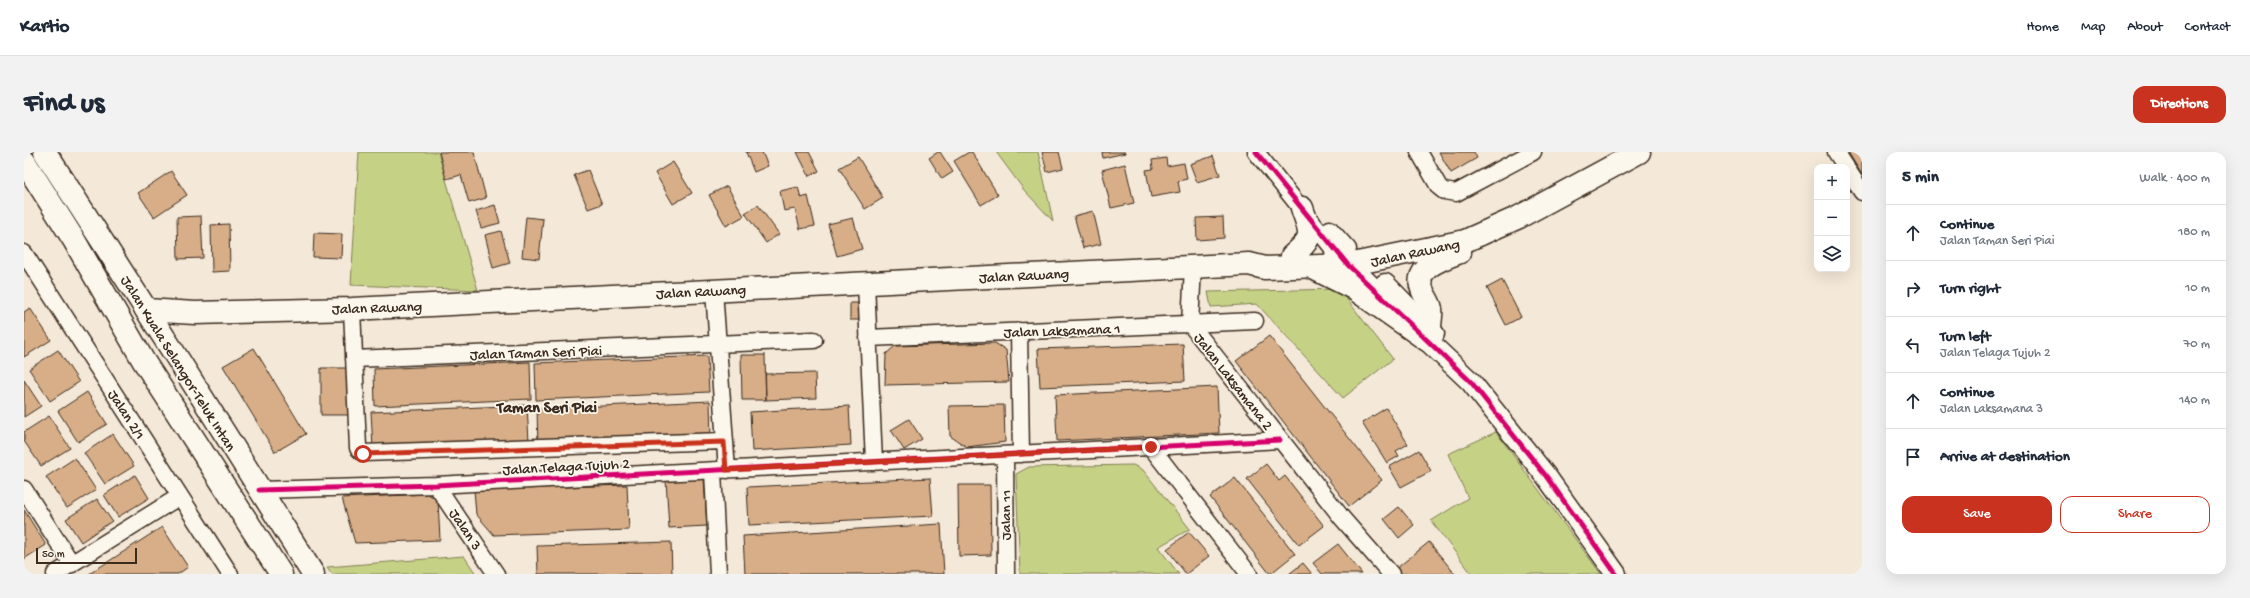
<!DOCTYPE html>
<html lang="en">
<head>
<meta charset="utf-8">
<style>
  :root { --surface:#fff; --page:#f2f2f3; --text:#1f2937; --muted:#747a83; --line:#e0e1e3; --accent:#c8321e }
  body { margin:0; font-family:"Gochi Hand",sans-serif; background:var(--page); color:var(--text) }
  .controls { position:absolute; right:12px; top:12px; display:grid; overflow:hidden; border-radius:8px; box-shadow:0 4px 16px #0002 }
  .controls button { width:36px; height:36px; display:grid; place-items:center; padding:0; border:0; border-bottom:1px solid var(--line); background:var(--surface); color:var(--text); font:20px sans-serif }
  .scale { position:absolute; left:12px; bottom:10px; width:101px; box-sizing:border-box; padding-left:4px; border:2px solid #3b2a1e; border-top:0; font-size:11px; line-height:14px; white-space:nowrap; color:#3b2a1e; -webkit-text-stroke:3px #fbf7ec; paint-order:stroke }
  .stop { position:absolute; width:12px; height:12px; margin:-9px; border:3px solid #c8321e; border-radius:50%; background:#fff }
  .stop.end { background:#c8321e; border-color:#fff; box-shadow:0 1px 4px #0008 }
  .list { margin:0; padding:0; list-style:none }
  h2 { display:flex; justify-content:space-between; align-items:center; height:52px; margin:0; padding:0 16px; font-size:17px }
  h2 small { font-size:13px; font-weight:400; color:var(--muted) }
  .list li { display:grid; grid-template-columns:26px 1fr auto; gap:12px; align-items:center; box-sizing:border-box; height:56px; padding:0 16px; border-top:1px solid var(--line) }
  .list b { display:block; font-size:15px; white-space:nowrap }
  .list p { margin:0; font-size:13px; white-space:nowrap; color:var(--muted) }
  .list em { font-size:13px; font-style:normal; color:var(--muted) }
  .actions { display:flex; gap:8px; padding:12px 16px }
  .actions a { flex:1; padding:9px 0; border:1px solid var(--accent); border-radius:12px; text-align:center; font-size:14px; color:var(--accent) }
  .actions .main { background:var(--accent); color:#fff }
  .icon { flex:none; width:22px; height:22px; fill:none; stroke:currentColor; stroke-width:2; stroke-linecap:round; stroke-linejoin:round }
  .map { position:relative; flex:none; width:1838px; height:422px; overflow:hidden; border-radius:12px }
  header { display:flex; align-items:center; gap:24px; box-sizing:border-box; height:56px; padding:0 20px; background:var(--surface); border-bottom:1px solid var(--line) }
  header strong { font-size:19px }
  nav { display:flex; gap:22px; margin-inline-start:auto; font-size:14px }
  .intro { display:flex; align-items:center; justify-content:space-between; box-sizing:border-box; height:96px; padding:0 24px }
  h1 { margin:0; font-size:28px }
  .button { padding:10px 18px; border-radius:12px; background:var(--accent); color:#fff; font-size:14px; font-weight:700 }
  main { display:flex; gap:24px; padding:0 24px }
  aside { flex:1; background:var(--surface); border-radius:12px; box-shadow:0 4px 16px #0002 }
  .map>svg:first-child { display:block }
  .green { fill:#c5d286; stroke:#807e52 }
  .building { fill:#d7ae88; stroke:#3b2a1e }
  .lines { fill:none; stroke-linecap:round; stroke-linejoin:round }
  .minor-casing { stroke:#3b2a1e; stroke-width:19 }
  .tertiary-casing { stroke:#3b2a1e; stroke-width:23 }
  .primary-casing { stroke:#3b2a1e; stroke-width:25 }
  .trunk-casing { stroke:#3b2a1e; stroke-width:25 }
  .minor { stroke:#fbf7ec; stroke-width:16 }
  .tertiary { stroke:#fbf7ec; stroke-width:20 }
  .primary { stroke:#fbf7ec; stroke-width:22 }
  .trunk { stroke:#fbf7ec; stroke-width:22 }
  .cycleway-casing { stroke:#fbf7ec; stroke-width:8 }
  .cycleway { stroke:#d6006c; stroke-width:5 }
  .route { stroke:#c8321e; stroke-width:5 }
  .labels { text-anchor:middle; stroke-width:3.5; stroke-linejoin:round; paint-order:stroke }
  .street-label { font-size:15px; fill:#3b2a1e; stroke:#fbf7ec }
  .neighbourhood-label { font-size:16px; font-weight:bold; fill:#3b2a1e; stroke:#fbf7ec }
</style>
</head>
<body>
<header>
<strong>Kartio</strong>
<nav><a>Home</a><a>Map</a><a>About</a><a>Contact</a></nav>
</header>
<div class="intro"><h1>Find us</h1><a class="button">Directions</a></div>
<main>
<div class="map">
<svg width="1838" height="422" viewBox="0 0 1838 422">
  <rect width="100%" height="100%" fill="#f4e8d8"/>
  <filter id="ink" filterUnits="userSpaceOnUse"><feTurbulence type="fractalNoise" baseFrequency=".025" numOctaves="2"/><feDisplacementMap in="SourceGraphic" scale="8" xChannelSelector="R" yChannelSelector="G"/><feConvolveMatrix kernelMatrix="1 2 1 2 8 2 1 2 1" color-interpolation-filters="sRGB"/></filter>
  <g filter="url(#ink)">
    <path class="green" d="M335,0H414L454,138L327,133Z
      M972,0H1014L1029,69L1000,38Z
      M1315,137L1369,207L1319,246L1233,152L1187,155L1184,140Z
      M1472,280L1577,422H1448L1407,369L1444,346L1424,302Z
      M1109,313L1119,318L1166,377L1134,395L1155,422H996L992,322L1005,315Z
      M440,404L452,422H391L390,420L387,422H308L303,415Z"/>
    <path class="building" d="M415,0H450L462,46L445,51L437,23L422,27Z
      M722,0H738L744,14L730,20Z
      M773,0H785L795,19L785,24Z
      M914,0H916L929,20L918,27L905,6Z
      M945,0H948L974,43L957,53L930,9Z
      M1018,0H1035L1039,16L1023,20Z
      M1078,0H1101V1L1079,6Z
      M1415,0H1450L1453,6L1427,21Z
      M1824,0H1838V23Z
      M1189,4L1196,23L1173,30L1166,12Z
      M834,5L859,46L841,57L815,16Z
      M1142,6L1143,14L1160,11L1163,27L1154,29L1156,40L1127,45L1122,18L1129,17L1128,8Z
      M649,10L668,41L649,52L631,21Z
      M1101,12L1110,51L1087,56L1078,18Z
      M564,18L578,52L564,57L550,23Z
      M147,19L163,43L130,65L114,41Z
      M703,34L720,64L702,74L685,43Z
      M774,35L777,46L784,44L791,74L776,77L771,57L760,59L756,39Z
      M471,53L476,71L457,76L452,59Z
      M734,53L755,82L742,91L721,61Z
      M1069,59L1077,92L1059,96L1050,64Z
      M177,64L179,106L154,107L153,65Z
      M502,65L519,67L515,107L498,105Z
      M1199,65L1200,86L1173,88L1172,66Z
      M829,66L838,97L813,104L804,72Z
      M205,72L206,119L188,120L187,73Z
      M477,79L486,111L469,116L461,83Z
      M290,81L318,82L317,106L289,105Z
      M1478,128L1497,165L1482,173L1463,136Z
      M826,151H834L835,168H826Z
      M6,156L27,188L0,205V160Z
      M1245,184L1358,328L1325,354L1212,209Z
      M971,191L982,198L985,230L861,233L862,202L871,194Z
      M1159,192L1161,229L1016,235L1014,197Z
      M230,196L282,282L251,300L199,214Z
      M34,198L55,230L26,249L5,217Z
      M717,203H741L742,248H718Z
      M683,204L685,240L512,248L511,211Z
      M506,210L507,247L351,254L350,217Z
      M297,216H326V263H297Z
      M791,221L792,246L742,248L741,222Z
      M0,228L17,254L0,265Z
      M1193,235L1195,281L1033,289L1031,243Z
      M63,240L83,272L54,290L34,259Z
      M686,249L687,286L514,294L513,257Z
      M503,253L505,290L349,297L347,260Z
      M980,253L981,290L943,295L926,284L925,254Z
      M825,254L827,293L728,299L726,260Z
      M1362,256L1384,292L1372,299L1375,304L1363,311L1338,271Z
      M25,264L46,296L17,314L0,289V280Z
      M885,267L898,287L880,298L867,278Z
      M89,282L110,314L81,332L60,301Z
      M1395,298L1407,319L1377,335L1365,315Z
      M51,306L72,338L43,356L22,325Z
      M1242,312L1255,329L1261,324L1300,374L1275,393L1223,327Z
      M111,323L125,346L94,365L80,343Z
      M680,326L683,374L645,376L642,328Z
      M906,326L909,364L725,373L723,335Z
      M1211,326L1271,402L1246,422L1186,345Z
      M603,333L605,378L470,383L452,362L450,338Z
      M934,333H966L967,403L935,404Z
      M404,342L414,348L416,388L331,391L318,346Z
      M73,347L88,369L57,390L42,367Z
      M1375,355L1390,373L1375,386L1360,367Z
      M0,358L22,393L0,407Z
      M917,372L920,422H721L719,384Z
      M138,375L164,415L154,422H65Z
      M1165,380L1185,404L1162,422L1143,397Z
      M647,390L648,422H514L513,394Z
      M1405,390L1431,422H1378L1373,416Z
      M1314,392L1338,422H1298L1289,411Z
      M1279,411L1288,422H1265Z"/>
    <g class="lines">
      <defs>
        <path id="minor" d="M1232,0L1311,99
          M1395,0L1415,35L1420,39L1432,41L1509,0
          M1812,0L1822,15
          M1823,17L1838,40
          M1306,77L1324,97
          M0,101L206,422
          M1169,115L1166,172L1318,366L1367,422
          M842,131L850,310
          M690,139L703,318
          M328,157L334,296L339,301L700,289
          M995,179L997,302
          M844,186L1231,169
          M330,207L790,188
          M1127,295L1225,422
          M981,303L982,422
          M689,319L694,422
          M412,333L472,422
          M0,337L48,412
          M235,338L412,333L1256,288
          M31,422L156,344"/>
        <path id="tertiary" d="M1311,99L1366,153
          M1361,132L1410,182
          M1391,177L1447,230L1522,324L1592,422"/>
        <path id="primary" d="M1268,104C1291,84 1287,83 1278,56
          M1289,116L1329,136L1403,188
          M122,158L171,161L328,157L1225,112L1241,116L1324,113L1441,89L1495,65L1615,0
          M1406,176C1406,170 1408,162 1407,157C1406,150 1400,144 1398,137C1389,115 1421,106 1436,100"/>
        <path id="trunk" d="M21,0L152,204L289,422
          M0,9L50,88L119,208L257,422"/>
      </defs>
      <use href="#minor" class="minor-casing"/>
      <use href="#tertiary" class="tertiary-casing"/>
      <use href="#primary" class="primary-casing"/>
      <use href="#trunk" class="trunk-casing"/>
      <use href="#minor" class="minor"/>
      <use href="#tertiary" class="tertiary"/>
      <use href="#primary" class="primary"/>
      <use href="#trunk" class="trunk"/>
      <defs>
        <path id="cycleway" d="M1232,0L1324,113L1447,230L1522,324L1592,422
          M235,338L412,333L1256,288"/>
      </defs>
      <use href="#cycleway" class="cycleway-casing"/>
      <use href="#cycleway" class="cycleway"/>
    </g>
  </g>
  <g class="lines" filter="url(#ink)">
    <path class="route" d="M339,302L700,290L702,318L1127,295"/>
  </g>
  <g class="labels">
    <g class="street-label">
      <text transform="translate(1391 100) rotate(-12)" y="5">Jalan Rawang</text>
      <text transform="translate(1000 123) rotate(-3)" y="5">Jalan Rawang</text>
      <text transform="translate(677 139) rotate(-3)" y="5">Jalan Rawang</text>
      <text transform="translate(353 155) rotate(-2)" y="5">Jalan Rawang</text>
      <text transform="translate(1038 178) rotate(-2)" y="5">Jalan Laksamana 1</text>
      <text transform="translate(512 200) rotate(-2)" y="5">Jalan Taman Seri Piai</text>
      <text transform="translate(155 211) rotate(58)" y="5">Jalan Kuala Selangor-Teluk Intan</text>
      <text transform="translate(1210 229) rotate(52)" y="5">Jalan Laksamana 2</text>
      <text transform="translate(103 262) rotate(57)" y="5">Jalan 2/1</text>
      <text transform="translate(542 314) rotate(-3)" y="5">Jalan Telaga Tujuh 2</text>
      <text transform="translate(981 363) rotate(-90)" y="5">Jalan 11</text>
      <text transform="translate(442 377) rotate(56)" y="5">Jalan 3</text>
    </g>
    <g class="neighbourhood-label">
      <text x="523" y="260">Taman Seri Piai</text>
    </g>
  </g>
</svg>
<div class="controls">
<button>+</button>
<button>−</button>
<button><svg class="icon" aria-label="layers" viewBox="0 0 24 24"><path d="M12 4l9 5-9 5-9-5zM3 14l9 5 9-5"/></svg></button>
</div>
<div class="scale">50 m</div>
<div class="stop" style="left:339px;top:302px"></div>
<div class="stop end" style="left:1127px;top:295px"></div>
</div>
<aside>
<h2>5 min<small>Walk · 400 m</small></h2>
<ul class="list">
<li><svg class="icon" aria-label="ahead" viewBox="0 0 24 24"><path d="M12 20V5M6 11l6-6 6 6"/></svg><div><b>Continue</b><p>Jalan Taman Seri Piai</p></div><em>180 m</em></li>
<li><svg class="icon" aria-label="right" viewBox="0 0 24 24"><path d="M7 20v-9h11M14 6l5 5-5 5"/></svg><div><b>Turn right</b></div><em>10 m</em></li>
<li><svg class="icon" aria-label="left" viewBox="0 0 24 24"><path d="M17 20v-9H6M10 6l-5 5 5 5"/></svg><div><b>Turn left</b><p>Jalan Telaga Tujuh 2</p></div><em>70 m</em></li>
<li><svg class="icon" aria-label="ahead" viewBox="0 0 24 24"><path d="M12 20V5M6 11l6-6 6 6"/></svg><div><b>Continue</b><p>Jalan Laksamana 3</p></div><em>140 m</em></li>
<li><svg class="icon" aria-label="arrive" viewBox="0 0 24 24"><path d="M6 21V4h12l-3 4 3 4H6"/></svg><div><b>Arrive at destination</b></div></li>
</ul>
<div class="actions"><a class="main">Save</a><a>Share</a></div>
</aside>
</main>
</body>
</html>
